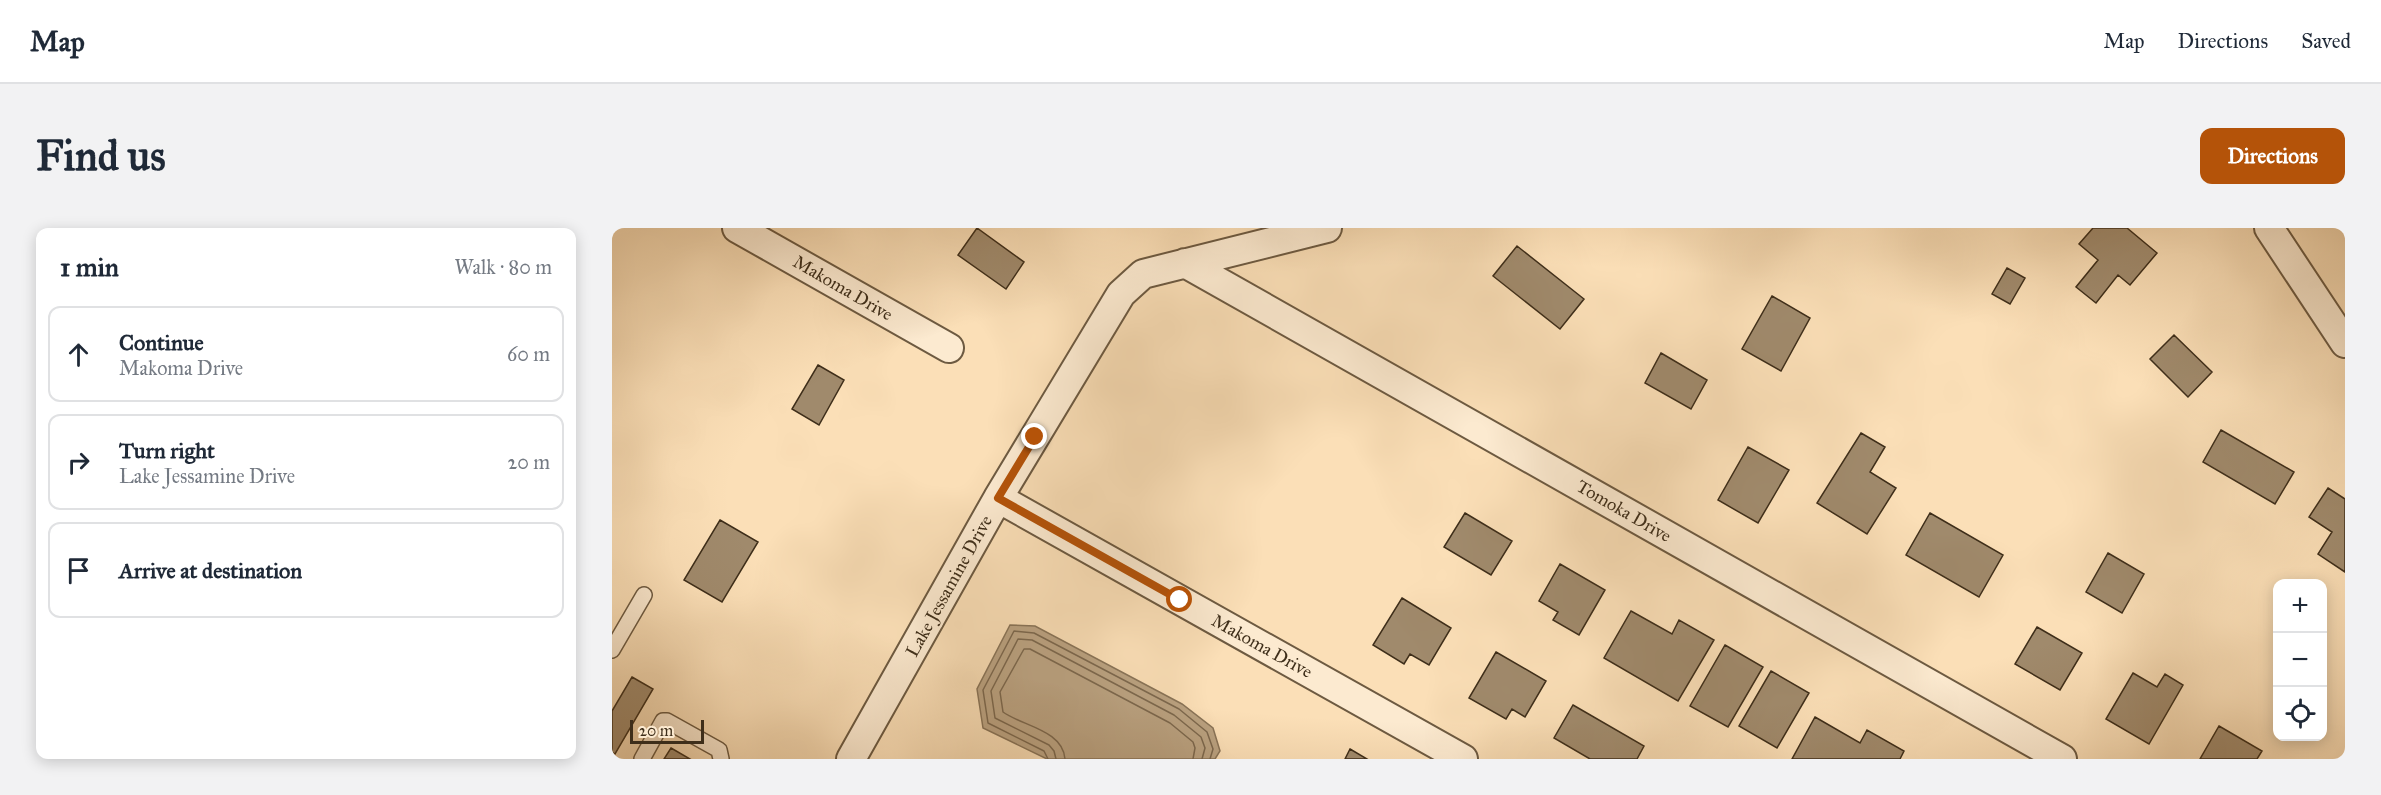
<!DOCTYPE html>
<html lang="en">
<head>
<meta charset="utf-8">
<style>
  :root { --surface:#fff; --page:#f2f2f3; --text:#1f2937; --muted:#747a83; --line:#e0e1e3; --accent:#b45309 }
  body { margin:0; font-family:"IM FELL Great Primer",serif; background:var(--page); color:var(--text) }
  .controls { position:absolute; right:18px; bottom:18px; display:grid; overflow:hidden; border-radius:12px; box-shadow:0 3px 15px #0003 }
  .controls button { width:54px; height:54px; display:grid; place-items:center; padding:0; border:0; border-bottom:2px solid var(--line); background:var(--surface); color:var(--text); font:30px sans-serif }
  .scale { position:absolute; left:18px; bottom:15px; width:74px; box-sizing:border-box; padding-left:6px; border:3px solid #3e2e1a; border-top:0; font-size:16px; line-height:21px; white-space:nowrap; color:#3e2e1a; -webkit-text-stroke:4px #fcead0; paint-order:stroke }
  .stop { position:absolute; width:18px; height:18px; margin:-14px; border:4px solid #b45309; border-radius:50%; background:#fff }
  .stop.end { background:#b45309; border-color:#fff; box-shadow:0 2px 6px #0008 }
  .list { margin:0; padding:0; list-style:none }
  h2 { display:flex; justify-content:space-between; align-items:center; height:78px; margin:0; padding:0 24px; font-size:26px }
  h2 small { font-size:20px; font-weight:400; color:var(--muted) }
  .list li { display:grid; grid-template-columns:39px 1fr auto; gap:18px; align-items:center; box-sizing:border-box; height:96px; margin:0 12px 12px; padding:0 12px; border:2px solid var(--line); border-radius:12px }
  .list b { display:block; font-size:22px; white-space:nowrap }
  .list p { margin:0; font-size:20px; white-space:nowrap; color:var(--muted) }
  .list em { font-size:20px; font-style:normal; color:var(--muted) }
  .icon { flex:none; width:33px; height:33px; fill:none; stroke:currentColor; stroke-width:2; stroke-linecap:round; stroke-linejoin:round }
  .map { position:relative; flex:none; width:1733px; height:531px; overflow:hidden; border-radius:12px }
  header { display:flex; align-items:center; gap:36px; box-sizing:border-box; height:84px; padding:0 30px; background:var(--surface); border-bottom:2px solid var(--line) }
  header strong { font-size:28px }
  nav { display:flex; gap:33px; margin-inline-start:auto; font-size:21px }
  .intro { display:flex; align-items:center; justify-content:space-between; box-sizing:border-box; height:144px; padding:0 36px }
  h1 { margin:0; font-size:42px }
  .button { padding:15px 27px; border-radius:12px; background:var(--accent); color:#fff; font-size:21px; font-weight:700 }
  main { display:flex; gap:36px; padding:0 36px }
  aside { flex:1; background:var(--surface); border-radius:12px; box-shadow:0 3px 15px #0003 }
  .map>svg:first-child { display:block }
  .water { fill:#bba382; stroke:#897458; stroke-width:1.5 }
  .lines { fill:none; stroke-linecap:round; stroke-linejoin:round }
  .shore { stroke:#7c684e; stroke-width:1.5 }
  .building { fill:#a08a6c; stroke:#3e2e1a; stroke-width:1.5 }
  .service-casing { stroke:#6d5a41; stroke-width:18 }
  .minor-casing { stroke:#6d5a41; stroke-width:32 }
  .service { stroke:#fcead0; stroke-width:15 }
  .minor { stroke:#fcead0; stroke-width:28 }
  .route { stroke:#b45309; stroke-width:8 }
  .labels { text-anchor:middle; stroke-width:4.5; stroke-linejoin:round; paint-order:stroke }
  .street-label { font-size:18px; fill:#3e2e1a; stroke:#fcead0 }
</style>
</head>
<body>
<header>
<strong>Map</strong>
<nav><a>Map</a><a>Directions</a><a>Saved</a></nav>
</header>
<div class="intro"><h1>Find us</h1><a class="button">Directions</a></div>
<main>
<aside>
<h2>1 min<small>Walk · 80 m</small></h2>
<ul class="list">
<li><svg class="icon" aria-label="ahead" viewBox="0 0 24 24"><path d="M12 20V5M6 11l6-6 6 6"/></svg><div><b>Continue</b><p>Makoma Drive</p></div><em>60 m</em></li>
<li><svg class="icon" aria-label="right" viewBox="0 0 24 24"><path d="M7 20v-9h11M14 6l5 5-5 5"/></svg><div><b>Turn right</b><p>Lake Jessamine Drive</p></div><em>20 m</em></li>
<li><svg class="icon" aria-label="arrive" viewBox="0 0 24 24"><path d="M6 21V4h12l-3 4 3 4H6"/></svg><div><b>Arrive at destination</b></div></li>
</ul>
</aside>
<div class="map">
<svg width="1733" height="531" viewBox="0 0 1733 531">
  <rect width="100%" height="100%" fill="#fbdfb7"/>
  <filter id="stains"><feTurbulence type="fractalNoise" baseFrequency=".00333" numOctaves="4"/><feColorMatrix values="0 0 0 0 .2 0 0 0 0 .09 0 0 0 0 .02 0 0 0 .5 -.17"/></filter>
  <radialGradient id="worn" r=".72"><stop offset=".6" stop-color="#630" stop-opacity="0"/><stop offset="1" stop-color="#630" stop-opacity=".3"/></radialGradient>
  <path class="water" d="M398,397L423,398L570,476L601,500L608,523L603,531H435L371,500L365,461Z"/>
  <g class="lines">
    <path class="shore" d="M436,531L432,523L376,495L371,462L402,403L422,405L567,481L595,504L601,521L598,531
      M444,531L442,523L437,517L383,490L379,463L406,411L420,412L562,487L589,509L593,520L590,531
      M453,531C451,502 410,498 391,484L388,464L412,421H418L558,495L581,514L583,520L581,531"/>
  </g>
  <path class="building" d="M365,0L412,34L394,61L346,27Z
    M1481,0H1515L1545,25L1518,57L1506,47L1484,75L1464,59L1486,32L1467,16Z
    M905,18L972,71L948,101L881,48Z
    M1395,40L1413,50L1398,76L1380,66Z
    M1160,68L1198,90L1169,143L1130,121Z
    M1562,107L1600,144L1576,169L1538,131Z
    M1049,125L1095,152L1079,181L1033,155Z
    M206,137L232,152L207,197L180,181Z
    M1609,202L1682,244L1663,276L1591,234Z
    M1249,205L1273,219L1258,244L1284,260L1255,306L1205,275Z
    M1136,219L1177,242L1146,295L1106,272Z
    M1716,260L1733,271V344L1706,326L1720,304L1697,289Z
    M853,285L900,313L879,347L832,319Z
    M1318,285L1391,327L1367,369L1294,327Z
    M108,292L146,314L110,374L72,352Z
    M1496,325L1532,346L1510,385L1474,364Z
    M948,336L993,362L967,407L941,392L946,384L927,373Z
    M790,370L839,400L817,437L798,426L792,436L761,417Z
    M1019,383L1060,406L1067,392L1102,412L1066,473L992,430Z
    M1425,399L1470,425L1448,462L1403,436Z
    M1113,417L1151,439L1116,499L1078,478Z
    M884,424L934,453L913,489L900,481L894,491L857,470Z
    M1159,443L1197,465L1165,520L1127,498Z
    M1521,445L1545,459L1553,446L1571,457L1537,516L1494,491Z
    M20,449L41,461L3,526L0,524V483Z
    M961,477L1032,518L1025,531H978L942,510Z
    M1203,489L1248,515L1255,502L1292,523L1288,531H1180Z
    M1607,498L1650,523L1645,531H1588Z
    M59,520L78,531H52Z
    M738,521L755,531H733Z"/>
  <g class="lines">
    <defs>
      <path id="service" d="M0,422L32,367
        M30,531L51,493H55L107,522L109,531"/>
      <path id="minor" d="M125,0L337,120
        M1657,0L1733,115
        M573,35L1450,531
        M386,270L851,531
        M239,531L386,270L509,66L531,46L715,0"/>
    </defs>
    <use href="#service" class="service-casing"/>
    <use href="#minor" class="minor-casing"/>
    <use href="#service" class="service"/>
    <use href="#minor" class="minor"/>
  </g>
  <g class="lines">
    <path class="route" d="M423,209L386,270L568,372"/>
  </g>
  <g class="labels">
    <g class="street-label">
      <text transform="translate(231 60) rotate(30)" y="6">Makoma Drive</text>
      <text transform="translate(1012 283) rotate(30)" y="6">Tomoka Drive</text>
      <text transform="translate(337 358) rotate(-61)" y="6">Lake Jessamine Drive</text>
      <text transform="translate(650 418) rotate(29)" y="6">Makoma Drive</text>
    </g>
  </g>
  <rect width="100%" height="100%" filter="url(#stains)"/>
  <rect width="100%" height="100%" fill="url(#worn)"/>
</svg>
<div class="controls">
<button>+</button>
<button>−</button>
<button><svg class="icon" aria-label="locate" viewBox="0 0 24 24"><circle cx="12" cy="12" r="6"/><path d="M12 2v4M12 18v4M2 12h4M18 12h4"/></svg></button>
</div>
<div class="scale">20 m</div>
<div class="stop" style="left:568px;top:372px"></div>
<div class="stop end" style="left:423px;top:209px"></div>
</div>
</main>
</body>
</html>
